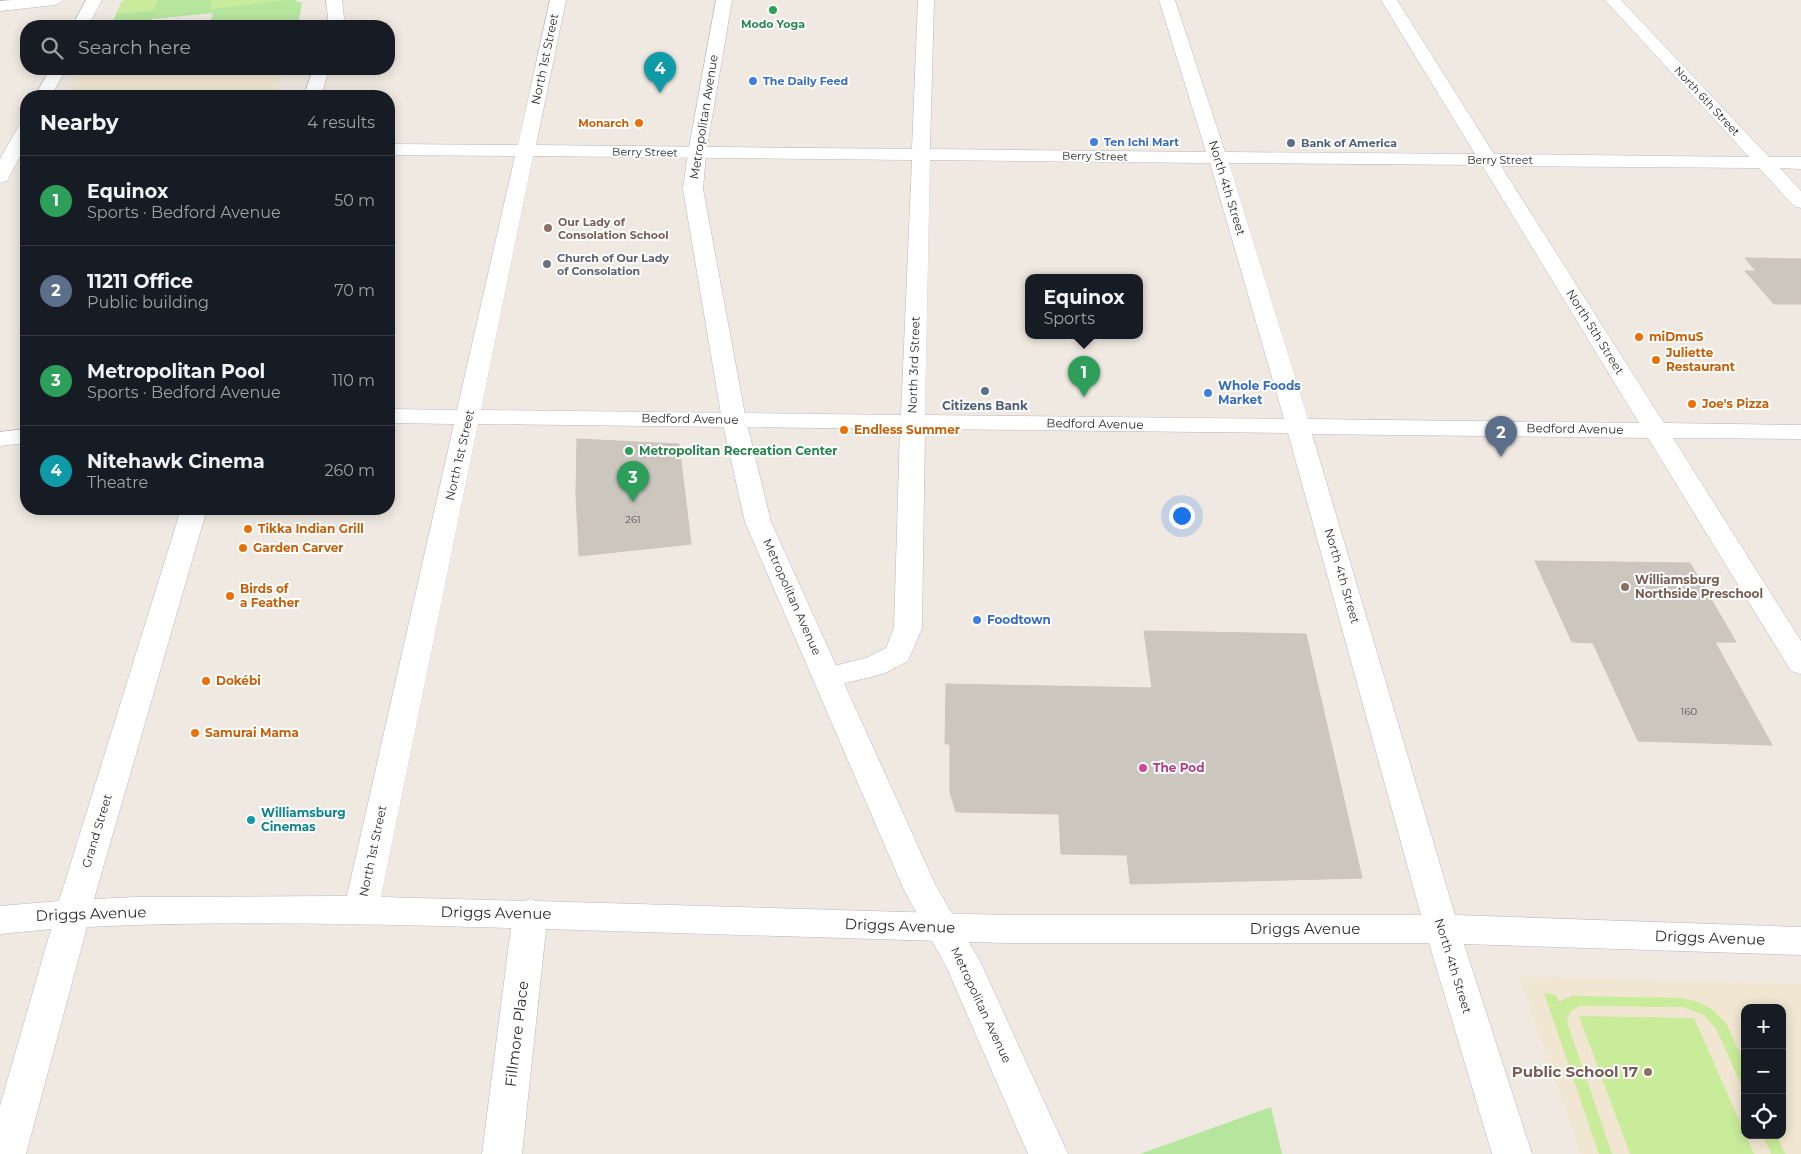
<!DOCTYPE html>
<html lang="en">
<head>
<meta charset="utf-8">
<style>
  :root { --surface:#171b24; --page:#242831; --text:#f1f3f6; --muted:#9ea1a6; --line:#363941; --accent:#4264fb }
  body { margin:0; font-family:Montserrat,sans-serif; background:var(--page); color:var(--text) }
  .controls { position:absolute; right:15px; bottom:15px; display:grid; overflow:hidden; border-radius:10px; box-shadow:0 2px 12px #0003 }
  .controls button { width:45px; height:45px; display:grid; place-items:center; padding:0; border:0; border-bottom:1px solid var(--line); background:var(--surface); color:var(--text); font:25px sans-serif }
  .you { position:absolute; left:1181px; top:515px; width:18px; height:18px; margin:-12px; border:4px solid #fff; border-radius:50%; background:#1a73e8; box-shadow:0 0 0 8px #1a73e833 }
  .badge { display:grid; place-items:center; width:32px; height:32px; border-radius:50%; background:var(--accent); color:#fff; font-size:16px; font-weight:700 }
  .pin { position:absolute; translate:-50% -41px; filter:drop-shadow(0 1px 2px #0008) }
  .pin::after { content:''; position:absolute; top:26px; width:18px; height:15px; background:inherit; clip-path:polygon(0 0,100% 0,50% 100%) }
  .popup { position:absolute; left:1025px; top:274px; width:118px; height:65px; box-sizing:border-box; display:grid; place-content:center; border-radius:10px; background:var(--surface); filter:drop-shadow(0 1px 4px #0005); font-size:16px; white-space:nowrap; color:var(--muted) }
  .popup b { font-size:19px; color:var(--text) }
  .popup::after { content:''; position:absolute; left:50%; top:100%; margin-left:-10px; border:10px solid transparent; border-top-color:var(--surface) }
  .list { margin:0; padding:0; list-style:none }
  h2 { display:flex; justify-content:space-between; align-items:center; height:65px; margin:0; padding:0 20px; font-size:21px }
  h2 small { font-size:16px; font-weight:400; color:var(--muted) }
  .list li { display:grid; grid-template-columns:32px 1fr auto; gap:15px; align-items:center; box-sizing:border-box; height:90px; padding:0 20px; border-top:1px solid var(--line) }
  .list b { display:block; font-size:19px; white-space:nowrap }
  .list p { margin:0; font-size:16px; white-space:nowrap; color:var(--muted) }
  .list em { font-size:16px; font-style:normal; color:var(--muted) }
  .icon { flex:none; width:28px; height:28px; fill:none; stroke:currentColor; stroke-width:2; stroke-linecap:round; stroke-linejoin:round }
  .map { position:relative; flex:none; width:1801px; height:1154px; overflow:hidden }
  .search { position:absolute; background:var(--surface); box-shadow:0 2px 12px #0003; left:20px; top:20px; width:375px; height:55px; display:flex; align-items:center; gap:12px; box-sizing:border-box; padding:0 18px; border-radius:20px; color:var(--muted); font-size:19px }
  .panel { position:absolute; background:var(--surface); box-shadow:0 2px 12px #0003; left:20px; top:90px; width:375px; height:425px; border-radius:20px }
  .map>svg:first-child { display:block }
  .education { fill:#f0e6d1; fill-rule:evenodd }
  .green { fill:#b6e59e }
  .pitch { fill:#c9ec9a }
  .building { fill:#cbc7bf; stroke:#cbc5ba }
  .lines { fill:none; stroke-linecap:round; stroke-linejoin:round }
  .street-casing { stroke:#b4b7c1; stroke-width:1 }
  .secondary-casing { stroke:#b4b7c1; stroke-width:1 }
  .street { fill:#fff; fill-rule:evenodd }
  .secondary { fill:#fff; fill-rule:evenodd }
  .leisure-dot { fill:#2e9e5b; stroke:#fff; stroke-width:2 }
  .shop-dot { fill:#3f7fe0; stroke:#fff; stroke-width:2 }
  .food-dot { fill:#e8710a; stroke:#fff; stroke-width:2 }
  .service-dot { fill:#5c6f8a; stroke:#fff; stroke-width:2 }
  .education-dot { fill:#8d6e63; stroke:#fff; stroke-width:2 }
  .worship-dot { fill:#6b7280; stroke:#fff; stroke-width:2 }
  .hotel-dot { fill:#d1479c; stroke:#fff; stroke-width:2 }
  .culture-dot { fill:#0f9aa8; stroke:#fff; stroke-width:2 }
  .labels { text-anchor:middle; stroke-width:4; stroke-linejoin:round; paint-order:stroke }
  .number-label { font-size:10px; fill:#555452 }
  .far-leisure-label { font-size:11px; font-weight:bold; fill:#27864d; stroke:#fff }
  .far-shop-label { font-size:11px; font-weight:bold; fill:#366cbe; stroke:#fff; text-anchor:start }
  .far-street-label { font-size:11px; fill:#2e2e2e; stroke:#fff }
  .far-food-label { font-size:11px; font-weight:bold; fill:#c56008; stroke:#fff; text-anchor:end }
  .far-service-label { font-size:11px; font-weight:bold; fill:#4e5e75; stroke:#fff; text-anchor:start }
  .far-education-label { font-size:11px; font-weight:bold; fill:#785e54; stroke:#fff; text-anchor:start }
  .far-worship-label { font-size:11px; font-weight:bold; fill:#5b616d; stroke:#fff; text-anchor:start }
  .street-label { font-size:12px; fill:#2e2e2e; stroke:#fff }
  .food-label { font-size:12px; font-weight:bold; fill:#c56008; stroke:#fff; text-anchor:start }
  .shop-label { font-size:12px; font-weight:bold; fill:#366cbe; stroke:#fff; text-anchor:start }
  .service-label { font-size:12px; font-weight:bold; fill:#4e5e75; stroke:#fff }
  .leisure-label { font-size:12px; font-weight:bold; fill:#27864d; stroke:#fff; text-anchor:start }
  .education-label { font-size:12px; font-weight:bold; fill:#785e54; stroke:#fff; text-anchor:start }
  .hotel-label { font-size:12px; font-weight:bold; fill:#b23c85; stroke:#fff; text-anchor:start }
  .culture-label { font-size:12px; font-weight:bold; fill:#0d838f; stroke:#fff; text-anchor:start }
  .near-street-label { font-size:15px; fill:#2e2e2e; stroke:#fff }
  .near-education-label { font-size:15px; font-weight:bold; fill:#785e54; stroke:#fff; text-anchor:end }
</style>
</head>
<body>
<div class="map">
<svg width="1801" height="1154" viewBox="0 0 1801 1154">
  <rect width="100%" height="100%" fill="#efe9e1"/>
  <path class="education" d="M114,69H284L274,96H69L79,71Z
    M1519,977L1801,984V1154H1581ZM1745,1008H1782V1135H1745Z"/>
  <path class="green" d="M131,0H296L297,2H302L298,26H209L213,13L152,19L148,24L111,26L122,1Z
    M1271,1107L1282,1154H1140Z"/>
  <path class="pitch" d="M135,0H158L153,11L117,14L123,1Z
    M211,0H290L211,9Z
    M1544,993L1556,995L1559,1002L1572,996L1682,998L1698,1002L1710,1008L1726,1023L1745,1064V1094L1717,1030L1704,1015L1683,1007L1580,1006C1571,1010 1568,1013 1567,1022L1612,1154H1599Z
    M1579,1016L1694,1018L1754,1154H1630Z
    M1763,1135H1777L1785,1154H1771Z"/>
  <path class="building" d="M1745,258L1801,259V304H1774L1745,271H1756Z
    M577,439L679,444L691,544L579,556L576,494Z
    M1535,561L1690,563L1736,642H1715L1772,745L1638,741L1593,643L1572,642Z
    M1144,631L1306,634L1362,878L1130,884L1127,855L1061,854L1059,814L956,812L950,792V744H945L946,684L1152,688Z"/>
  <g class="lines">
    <defs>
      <path id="street" d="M86,0H102L88,26H72Z
        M326,0H342L344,18L342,26H326L328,18Z
        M550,0H566L536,145L912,149L918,0H934L930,149L1206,152L1159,0H1175L1225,152L1475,154L1381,0H1397L1494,154L1749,157L1605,0H1621L1769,157H1801V169L1780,168L1801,191V208L1794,206L1759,168L1501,166L1664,423L1801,425V439L1673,438L1801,641V674L1791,671L1648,438L1312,434L1455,915L1801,927V955L1464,944L1532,1154H1492L1429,943H1006L546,929L522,1154H482L511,928C370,924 228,920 87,927L26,1154H0V1106L51,929L0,934V906L59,901L181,509H207L94,899L137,897L347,896L454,424L389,423V409L457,410L515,156L389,155V144L518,145ZM533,156L912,160L901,415L481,410ZM930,160L1210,163L1284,419L925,415ZM1229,163L1482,165L1639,423L1308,419ZM478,424L900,429L894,628L886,648L866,658L818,670L813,677L818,684L828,687L875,676L885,673L908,661L922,628L925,429L1288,433L1421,915H1006L536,901L530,899L525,901L381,897Z
        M50,69H66L51,96H35Z
        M313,69H329L321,96H304Z
        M26,123V145L7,181L0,183V159L20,124Z
        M26,429V443L0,446V432Z"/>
      <path id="secondary" d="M13,0H63L60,3L55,5L0,11V1Z
        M716,0H732L706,153L703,189L746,420L771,522L936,886L980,961L1068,1154H1028L946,966L904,890L745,522L722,420L683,189L688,153Z"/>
    </defs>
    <use href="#street" class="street-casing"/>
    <use href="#secondary" class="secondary-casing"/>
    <use href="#street" class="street"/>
    <use href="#secondary" class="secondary"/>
  </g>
  <g class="leisure-dot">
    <circle cx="773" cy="10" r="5"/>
    <circle cx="629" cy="451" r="5"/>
  </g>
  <g class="shop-dot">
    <circle cx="753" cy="81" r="5"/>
    <circle cx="1094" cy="142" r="5"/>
    <circle cx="1208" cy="393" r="5"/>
    <circle cx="977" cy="620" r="5"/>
  </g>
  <g class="food-dot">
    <circle cx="639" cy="123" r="5"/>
    <circle cx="1639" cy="337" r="5"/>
    <circle cx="1656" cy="360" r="5"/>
    <circle cx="1692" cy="404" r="5"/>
    <circle cx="844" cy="430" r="5"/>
    <circle cx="248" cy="529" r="5"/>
    <circle cx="243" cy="548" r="5"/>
    <circle cx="230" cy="596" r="5"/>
    <circle cx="206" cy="681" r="5"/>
    <circle cx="195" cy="733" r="5"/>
  </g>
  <g class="service-dot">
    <circle cx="1291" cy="143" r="5"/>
    <circle cx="985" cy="391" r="5"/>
  </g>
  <g class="education-dot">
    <circle cx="548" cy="228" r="5"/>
    <circle cx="1625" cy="587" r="5"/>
    <circle cx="1648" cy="1072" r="5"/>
  </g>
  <circle class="worship-dot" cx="547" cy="264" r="5"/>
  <circle class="hotel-dot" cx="1143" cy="768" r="5"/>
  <circle class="culture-dot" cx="251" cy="820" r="5"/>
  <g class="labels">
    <g class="number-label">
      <text x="633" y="523">261</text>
      <text x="1689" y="715">160</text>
    </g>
    <g class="far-leisure-label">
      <text x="773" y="28">Modo Yoga</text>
    </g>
    <g class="far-shop-label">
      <text x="763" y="85">The Daily Feed</text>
      <text x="1104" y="146">Ten Ichi Mart</text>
    </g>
    <g class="far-street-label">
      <text transform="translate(1707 101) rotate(47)" y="4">North 6th Street</text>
      <text transform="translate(645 152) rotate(1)" y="4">Berry Street</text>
      <text transform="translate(1095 156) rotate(1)" y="4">Berry Street</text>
      <text x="1500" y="164">Berry Street</text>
    </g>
    <g class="far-food-label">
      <text x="629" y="127">Monarch</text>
    </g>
    <g class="far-service-label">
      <text x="1301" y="147">Bank of America</text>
    </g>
    <g class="far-education-label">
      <text x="558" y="226">Our Lady of<tspan x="558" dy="13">Consolation School</tspan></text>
    </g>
    <g class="far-worship-label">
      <text x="557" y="262">Church of Our Lady<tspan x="557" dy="13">of Consolation</tspan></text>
    </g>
    <g class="street-label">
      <text transform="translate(545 59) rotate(-78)" y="4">North 1st Street</text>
      <text transform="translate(704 117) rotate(-81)" y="4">Metropolitan Avenue</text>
      <text transform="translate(1227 188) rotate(73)" y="4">North 4th Street</text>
      <text transform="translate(1595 332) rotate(58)" y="4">North 5th Street</text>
      <text transform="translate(914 365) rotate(-88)" y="4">North 3rd Street</text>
      <text transform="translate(690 419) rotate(1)" y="4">Bedford Avenue</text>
      <text transform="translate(1095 424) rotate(1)" y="4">Bedford Avenue</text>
      <text transform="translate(1575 429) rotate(1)" y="4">Bedford Avenue</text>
      <text transform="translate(460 455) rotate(-77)" y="4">North 1st Street</text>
      <text transform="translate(1342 576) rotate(74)" y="4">North 4th Street</text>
      <text transform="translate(792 597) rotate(66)" y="4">Metropolitan Avenue</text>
      <text transform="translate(97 831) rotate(-73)" y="4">Grand Street</text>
      <text transform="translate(373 851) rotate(-78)" y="4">North 1st Street</text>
      <text transform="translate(1453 966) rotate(73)" y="4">North 4th Street</text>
      <text transform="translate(981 1005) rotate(65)" y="4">Metropolitan Avenue</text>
    </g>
    <g class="food-label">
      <text x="1649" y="341">miDmuS</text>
      <text x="1666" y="357">Juliette<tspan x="1666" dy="14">Restaurant</tspan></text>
      <text x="1702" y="408">Joe's Pizza</text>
      <text x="854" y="434">Endless Summer</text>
      <text x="258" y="533">Tikka Indian Grill</text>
      <text x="253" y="552">Garden Carver</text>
      <text x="240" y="593">Birds of<tspan x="240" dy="14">a Feather</tspan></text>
      <text x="216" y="685">Dokébi</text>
      <text x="205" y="737">Samurai Mama</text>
    </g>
    <g class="shop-label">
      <text x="1218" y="390">Whole Foods<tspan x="1218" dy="14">Market</tspan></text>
      <text x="987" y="624">Foodtown</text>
    </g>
    <g class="service-label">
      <text x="985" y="410">Citizens Bank</text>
    </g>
    <g class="leisure-label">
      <text x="639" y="455">Metropolitan Recreation Center</text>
    </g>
    <g class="education-label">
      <text x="1635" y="584">Williamsburg<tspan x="1635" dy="14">Northside Preschool</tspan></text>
    </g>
    <g class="hotel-label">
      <text x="1153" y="772">The Pod</text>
    </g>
    <g class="culture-label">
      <text x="261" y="817">Williamsburg<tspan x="261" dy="14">Cinemas</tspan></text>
    </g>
    <g class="near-street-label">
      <text transform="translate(496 913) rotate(1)" y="5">Driggs Avenue</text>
      <text transform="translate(91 914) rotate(-2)" y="5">Driggs Avenue</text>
      <text transform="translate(900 926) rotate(2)" y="5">Driggs Avenue</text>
      <text x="1305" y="934">Driggs Avenue</text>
      <text transform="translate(1710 938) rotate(2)" y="5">Driggs Avenue</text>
      <text transform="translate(517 1034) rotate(-83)" y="5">Fillmore Place</text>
    </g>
    <g class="near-education-label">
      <text x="1638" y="1077">Public School 17</text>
    </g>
  </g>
</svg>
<div class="controls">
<button>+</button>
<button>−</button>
<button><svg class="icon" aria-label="locate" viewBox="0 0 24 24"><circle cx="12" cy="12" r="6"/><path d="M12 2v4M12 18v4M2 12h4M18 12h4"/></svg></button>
</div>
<div class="you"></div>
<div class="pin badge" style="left:1084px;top:397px;background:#2e9e5b">1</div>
<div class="popup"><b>Equinox</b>Sports</div>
<div class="pin badge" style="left:1501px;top:457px;background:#5c6f8a">2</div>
<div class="pin badge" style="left:633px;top:502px;background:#2e9e5b">3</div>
<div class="pin badge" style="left:660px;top:93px;background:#0f9aa8">4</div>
<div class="search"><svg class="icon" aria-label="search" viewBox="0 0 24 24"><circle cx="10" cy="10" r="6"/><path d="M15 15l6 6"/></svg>Search here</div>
<section class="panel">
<h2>Nearby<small>4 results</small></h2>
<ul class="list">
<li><span class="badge" style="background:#2e9e5b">1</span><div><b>Equinox</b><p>Sports · Bedford Avenue</p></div><em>50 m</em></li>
<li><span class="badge" style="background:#5c6f8a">2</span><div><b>11211 Office</b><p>Public building</p></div><em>70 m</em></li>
<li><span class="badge" style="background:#2e9e5b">3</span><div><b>Metropolitan Pool</b><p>Sports · Bedford Avenue</p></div><em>110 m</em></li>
<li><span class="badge" style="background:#0f9aa8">4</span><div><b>Nitehawk Cinema</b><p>Theatre</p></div><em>260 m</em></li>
</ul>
</section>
</div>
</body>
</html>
